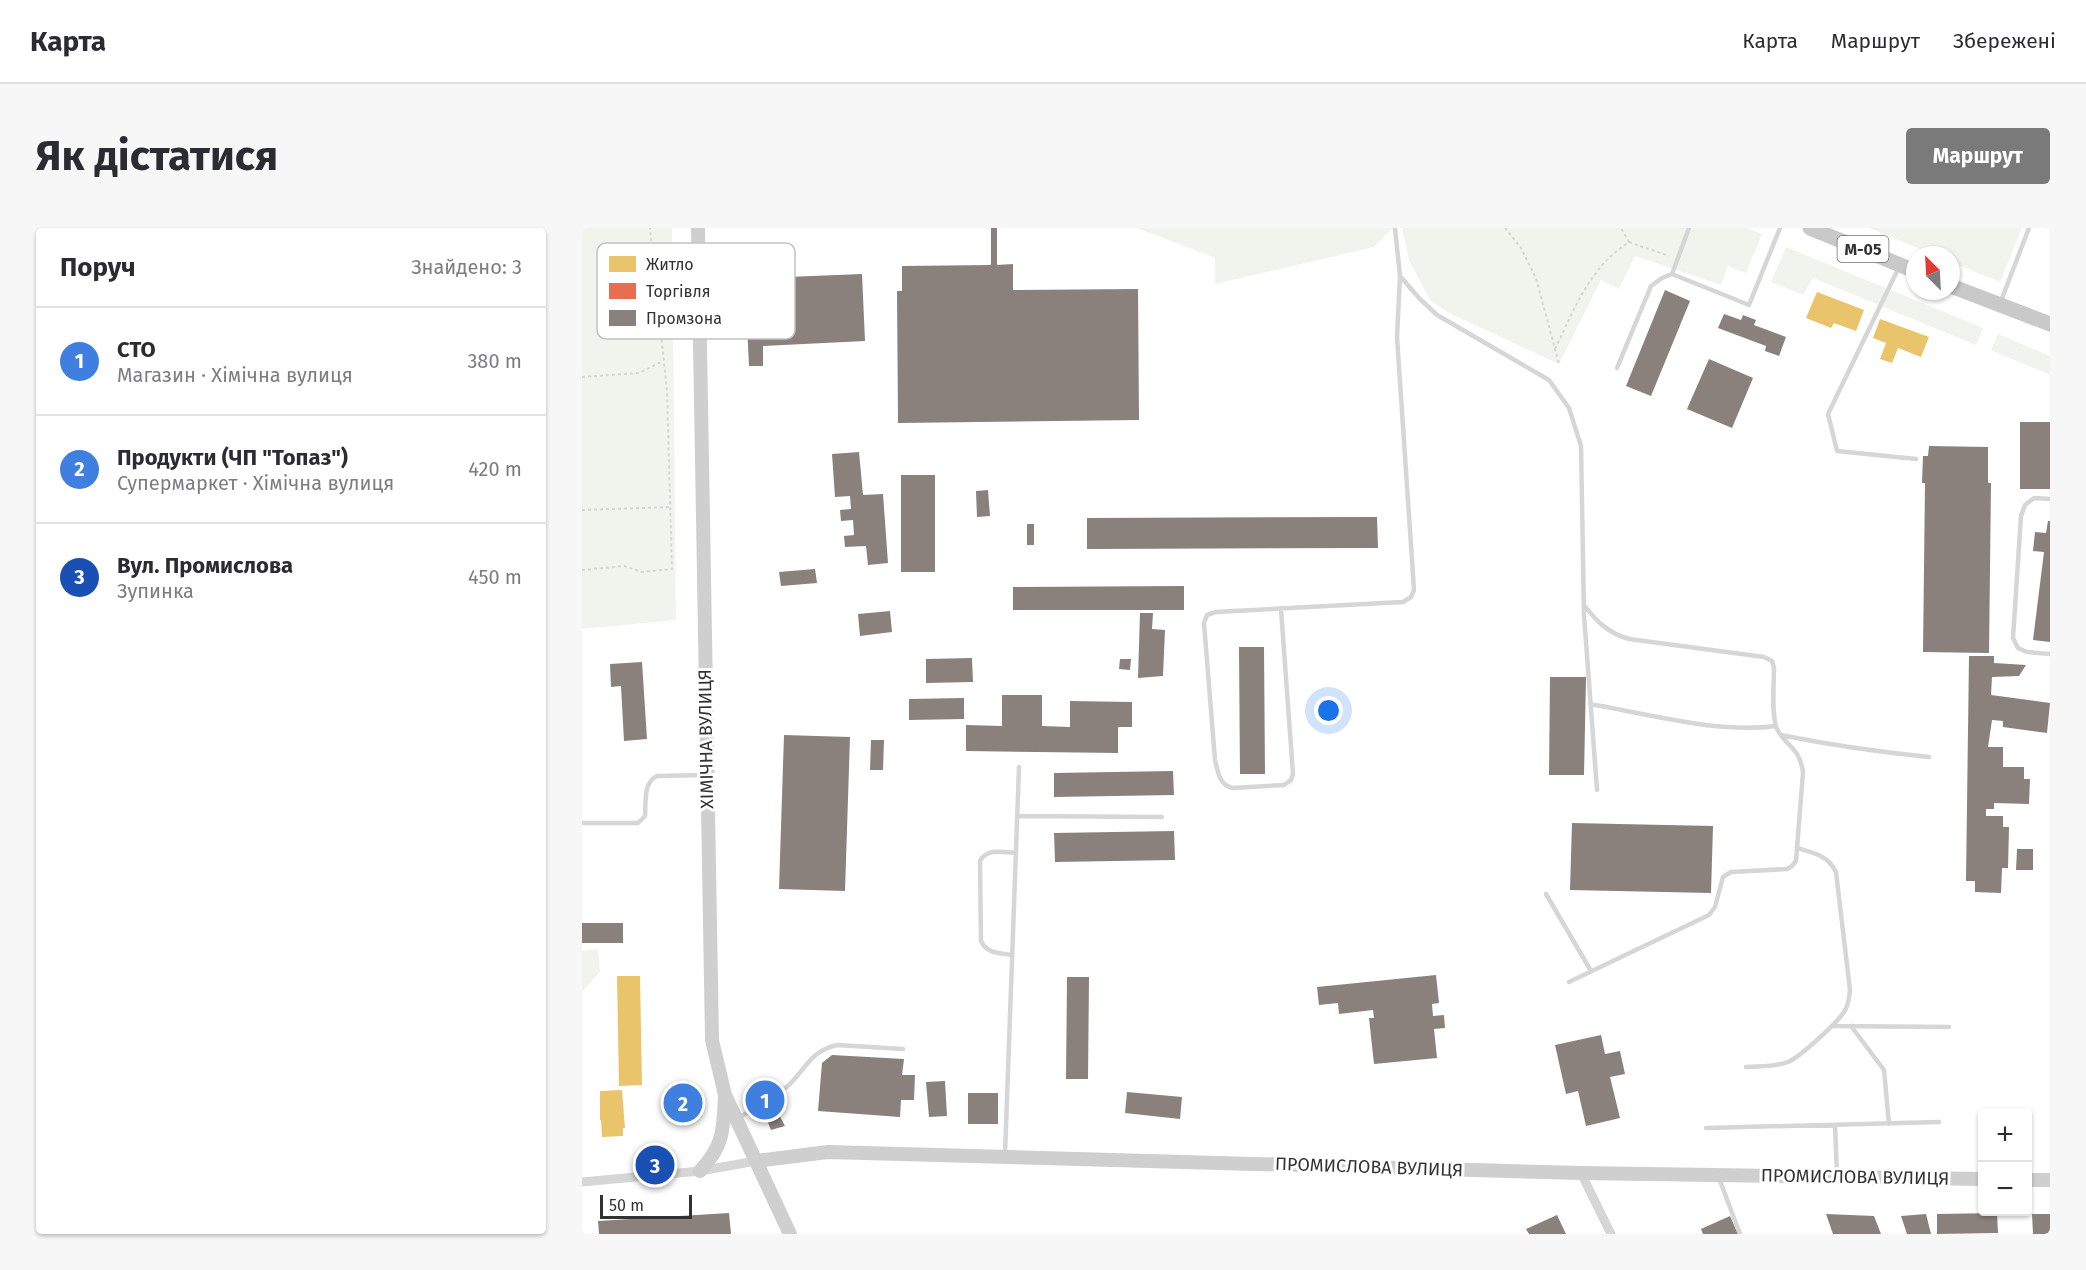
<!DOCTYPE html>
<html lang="uk">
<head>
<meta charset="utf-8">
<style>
  :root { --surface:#fff; --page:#f7f7f7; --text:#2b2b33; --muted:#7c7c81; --line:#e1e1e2; --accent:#7a7a7a }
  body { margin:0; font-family:"Fira Sans",sans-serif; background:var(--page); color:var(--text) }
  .controls { position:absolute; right:18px; bottom:18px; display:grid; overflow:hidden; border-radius:6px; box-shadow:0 2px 4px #0004 }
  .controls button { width:54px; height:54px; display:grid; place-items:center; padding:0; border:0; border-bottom:2px solid var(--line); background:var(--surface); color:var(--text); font:30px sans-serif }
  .compass { position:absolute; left:1324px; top:18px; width:54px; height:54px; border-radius:50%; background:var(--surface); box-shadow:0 2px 4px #0004; rotate:336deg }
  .scale { position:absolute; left:18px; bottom:15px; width:92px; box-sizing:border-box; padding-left:6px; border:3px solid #323232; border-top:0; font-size:16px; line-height:21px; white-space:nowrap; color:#323232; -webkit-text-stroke:4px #fff; paint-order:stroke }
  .you { position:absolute; left:747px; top:483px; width:21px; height:21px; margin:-15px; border:4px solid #fff; border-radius:50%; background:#1a73e8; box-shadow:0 0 0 9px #1a73e833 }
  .badge { display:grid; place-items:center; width:39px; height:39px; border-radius:50%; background:var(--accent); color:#fff; font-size:20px; font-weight:700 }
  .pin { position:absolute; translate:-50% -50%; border:3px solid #fff; box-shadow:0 2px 6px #0006 }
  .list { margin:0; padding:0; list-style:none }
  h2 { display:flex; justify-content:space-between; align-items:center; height:78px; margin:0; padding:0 24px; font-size:26px }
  h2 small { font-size:20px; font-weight:400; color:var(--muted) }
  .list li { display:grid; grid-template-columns:39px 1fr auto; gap:18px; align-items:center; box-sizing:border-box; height:108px; padding:0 24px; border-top:2px solid var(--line) }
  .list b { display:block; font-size:22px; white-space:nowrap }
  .list p { margin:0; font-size:20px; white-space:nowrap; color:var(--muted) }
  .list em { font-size:20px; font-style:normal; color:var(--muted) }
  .map { position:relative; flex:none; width:1468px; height:1006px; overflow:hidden; border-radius:6px }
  header { display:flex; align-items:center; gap:36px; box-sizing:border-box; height:84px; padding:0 30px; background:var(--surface); border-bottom:2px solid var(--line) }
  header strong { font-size:28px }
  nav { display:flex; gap:33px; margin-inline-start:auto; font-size:21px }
  .intro { display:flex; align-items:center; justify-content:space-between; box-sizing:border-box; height:144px; padding:0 36px }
  h1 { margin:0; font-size:42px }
  .button { padding:15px 27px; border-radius:6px; background:var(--accent); color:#fff; font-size:21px; font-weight:700 }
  main { display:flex; gap:36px; padding:0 36px }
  aside { flex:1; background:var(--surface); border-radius:6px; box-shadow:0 2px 4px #0004 }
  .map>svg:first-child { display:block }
  .green { fill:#f1f4ec }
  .homes { fill:#e9c46a }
  .shops { fill:#e76f51 }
  .industry { fill:#8a817c }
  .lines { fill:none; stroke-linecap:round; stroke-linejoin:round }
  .path { stroke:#d5d5d5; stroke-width:2; stroke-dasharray:3 3; stroke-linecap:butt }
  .lane { stroke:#d6d6d6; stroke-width:4.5 }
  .street { stroke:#d6d6d6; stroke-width:9 }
  .secondary { stroke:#cfcfcf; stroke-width:14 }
  .primary { stroke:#c9c9c9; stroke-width:15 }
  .labels { text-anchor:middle; stroke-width:6; stroke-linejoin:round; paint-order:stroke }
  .shield { fill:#fff; stroke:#707070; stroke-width:1.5 }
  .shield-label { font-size:16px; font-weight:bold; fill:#323232 }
  .street-label { font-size:18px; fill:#323232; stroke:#fff }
  .key { fill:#fff; stroke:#c2c2c2; stroke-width:1.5 }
  .key-label { font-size:16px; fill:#323232 }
</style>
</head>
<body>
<header>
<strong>Карта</strong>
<nav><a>Карта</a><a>Маршрут</a><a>Збережені</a></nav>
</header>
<div class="intro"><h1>Як дістатися</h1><a class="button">Маршрут</a></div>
<main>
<aside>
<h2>Поруч<small>Знайдено: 3</small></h2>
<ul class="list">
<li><span class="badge" style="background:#3f7fe0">1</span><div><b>СТО</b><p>Магазин · Хімічна вулиця</p></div><em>380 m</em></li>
<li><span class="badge" style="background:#3f7fe0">2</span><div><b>Продукти (ЧП &quot;Топаз&quot;)</b><p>Супермаркет · Хімічна вулиця</p></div><em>420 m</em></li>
<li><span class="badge" style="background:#1a4fb4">3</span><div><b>Вул. Промислова</b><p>Зупинка</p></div><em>450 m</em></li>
</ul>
</aside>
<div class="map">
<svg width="1468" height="1006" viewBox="0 0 1468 1006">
  <rect width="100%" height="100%" fill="#fff"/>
  <path class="green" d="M0,0H90L94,392L0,401Z
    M555,0H811L792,19L633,56V30Z
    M820,0H1165L1180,6L1164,45L1146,38L1139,57L1053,28L1037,61L1019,52L977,136L867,85L848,72L827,32Z
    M1287,0H1440L1418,54L1369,34V27H1353Z
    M1204,19L1401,100L1394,117L1231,50L1221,67L1189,54Z
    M1416,106L1468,128V147L1409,122Z
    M16,721L18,744L0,764V723Z"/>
  <path class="homes" d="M1235,64L1282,82L1274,103L1252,95L1249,100L1224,90Z
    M1298,91L1347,109L1339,129L1316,120L1310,135L1298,131L1304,115L1291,110Z
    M35,748H58L60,857L37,858Z
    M40,862L43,900H41V908L20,909L19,892H18V863Z"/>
  <path class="shops" d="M105,858L114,887L96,892L87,863Z"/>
  <path class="industry" d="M409,0H415V37L431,36V62L556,61L557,192L316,195L315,63H320V38L409,37Z
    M280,46L283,113L181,118V138H167L163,57H178V50Z
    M1083,62L1108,73L1069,168L1044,158Z
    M1142,86L1159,92L1161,87L1174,92L1172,97L1204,109L1197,128L1183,123L1184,118L1136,100Z
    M1127,131L1171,150L1150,200L1105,181Z
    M1438,194H1468V261H1438Z
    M1347,218L1406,219V255H1409L1407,425L1341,424L1343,255H1340L1341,228H1346Z
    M277,224L281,267L301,266L306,335L286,337L284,318L263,319L262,308L272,307L271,292L259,293L258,282L269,281L268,268L253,269L250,226Z
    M319,247H353V344H319Z
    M406,262L408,288L395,289L394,263Z
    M795,289L796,320L505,321V290Z
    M1466,293H1468V414L1451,412L1462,324L1451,323L1453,304L1464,305Z
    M445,296H452V317H445Z
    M233,341L235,355L199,358L197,344Z
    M602,358V382H431V359Z
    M308,383L310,404L278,408L276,386Z
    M558,385H571L570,401L583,402L581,448L556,450Z
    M657,419H682L683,546H658Z
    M1387,428H1412V435L1444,437L1437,448L1410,449L1409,467L1468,475L1465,505L1421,499V493L1410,492L1406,519H1421V539H1442V551H1448L1447,576L1412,575V581H1404V588H1421V599H1427L1426,640H1420L1419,665L1393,664V653H1384Z
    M390,430L391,454L344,455V431Z
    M538,431H549L548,442L537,441Z
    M60,434L65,511L42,513L39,458L29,459L28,436Z
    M968,449H1004L1002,547H967Z
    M420,467H460V498L488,499V473L550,474V499H536V525L384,523V497L420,498Z
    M382,470V491L327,492V471Z
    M202,507L268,509L263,663L197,661Z
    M289,512H302L301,542H288Z
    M591,543L592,567L472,569V545Z
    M990,595L1131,598L1129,665L988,662Z
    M592,603L593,632L473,634L472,605Z
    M1435,621H1451V642H1434Z
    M0,695H41V715H0Z
    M854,747L857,775L850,776L851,788L862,787L863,800L852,801L855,830L792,836L787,790H792L791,782L757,786L756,775L737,777L735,759Z
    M485,749H507L506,851H484Z
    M1019,807L1023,826L1038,823L1043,846L1028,849L1038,890L1004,898L996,863L984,866L973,817Z
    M250,827L322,831L320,847H333L332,872H319L318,889L236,883L240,835Z
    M363,853L365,888L347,889L344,854Z
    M545,864L600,869L598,891L543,885Z
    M386,865H416V896H386Z
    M194,881L203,898L189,902L182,885Z
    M147,985L149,1006H17L16,993Z
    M1415,985L1416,1005L1355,1006V986Z
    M1244,986L1292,988L1299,1006H1251Z
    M1344,986L1349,1006H1325L1319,988Z
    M1450,986H1468V1006H1451Z
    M975,987L984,1006H947L944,1001Z
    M1148,988L1156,1006H1121L1119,1001Z"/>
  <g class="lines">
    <path class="path" d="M923,0L939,20L954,50L977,136
      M1047,14L1087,28
      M973,121C993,80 1007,40 1047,14L1039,0
      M0,149L57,145L81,133
      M0,282L89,279
      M0,342L42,338L60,344L90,341L85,163L68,0"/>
    <path class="lane" d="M813,0L818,48L838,71L855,87L967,152L987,180L999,218L1002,387L1015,562
      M1317,39L1246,186L1255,223L1334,231
      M1090,46L1107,0
      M1419,73L1447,0
      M1035,140L1069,58L1080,50L1090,46L1167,77L1198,0
      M1468,271L1452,270L1443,277L1439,288L1431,410L1436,420L1445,424L1468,426
      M699,381L711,546L709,552L702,557L651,560C637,557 636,544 633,532L622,395L625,387L634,384L821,374L829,369L832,362L815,109L818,48
      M1008,476C1067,486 1135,506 1194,498
      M1199,507C1248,517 1297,524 1347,529
      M435,588L580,589
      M0,595H56L63,588C64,575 61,554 75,548L123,547
      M964,666L1009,743
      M430,727C418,725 405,726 399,713L398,633C405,620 421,624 434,625
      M987,754L1127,687L1133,679L1141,649L1149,644L1205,641L1210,638L1214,633L1221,544C1217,518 1204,519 1195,501C1189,487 1192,456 1192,440L1190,433L1182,429L1047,411C1026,405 1015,394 1002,377
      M1251,798L1367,799
      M1269,798L1302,842L1307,896
      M1164,839C1177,838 1194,839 1206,834C1218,829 1255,795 1262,784C1267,777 1267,770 1268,762L1254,644C1246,627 1231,625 1215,620
      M156,890C171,881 187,873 201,862C223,845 225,824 255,817L321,821
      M1253,897L1255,948
      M1124,900L1357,894
      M423,926L437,539
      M1137,950L1158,1006"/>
    <path class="street" d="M999,945L1029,1006
      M0,954L118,943L174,933"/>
    <path class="secondary" d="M116,0L130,812L143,867L208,1006
      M174,933L246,924L999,945L1400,951
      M118,943C142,917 141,903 143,869
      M1446,952H1468"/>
    <path class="primary" d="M1228,0L1333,43
      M1369,58L1468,96"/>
  </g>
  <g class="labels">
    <rect class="shield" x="1255.5" y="8" width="51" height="26" rx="4.5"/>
    <g class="shield-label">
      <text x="1281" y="27">М-05</text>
    </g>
    <g class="street-label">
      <text transform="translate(124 511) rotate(-91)" y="6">ХІМІЧНА ВУЛИЦЯ</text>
      <text transform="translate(787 939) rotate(2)" y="6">ПРОМИСЛОВА ВУЛИЦЯ</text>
      <text transform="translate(1273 949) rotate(1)" y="6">ПРОМИСЛОВА ВУЛИЦЯ</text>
    </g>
  </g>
  <rect x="15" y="15" width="198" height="96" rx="9" class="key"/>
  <rect x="27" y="28" width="27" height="16" fill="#e9c46a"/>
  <rect x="27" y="55" width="27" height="16" fill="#e76f51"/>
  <rect x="27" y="82" width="27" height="16" fill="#8a817c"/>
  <g class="key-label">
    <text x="64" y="42">Житло</text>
    <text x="64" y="69">Торгівля</text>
    <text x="64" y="96">Промзона</text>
  </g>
</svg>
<div class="controls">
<button>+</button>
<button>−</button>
</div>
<svg class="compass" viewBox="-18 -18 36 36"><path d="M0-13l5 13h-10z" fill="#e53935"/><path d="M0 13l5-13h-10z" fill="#7c7c81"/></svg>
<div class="scale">50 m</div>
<div class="you"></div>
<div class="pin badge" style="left:183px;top:872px;background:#3f7fe0">1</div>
<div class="pin badge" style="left:101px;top:875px;background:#3f7fe0">2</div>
<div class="pin badge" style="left:73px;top:937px;background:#1a4fb4">3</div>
</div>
</main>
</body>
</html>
